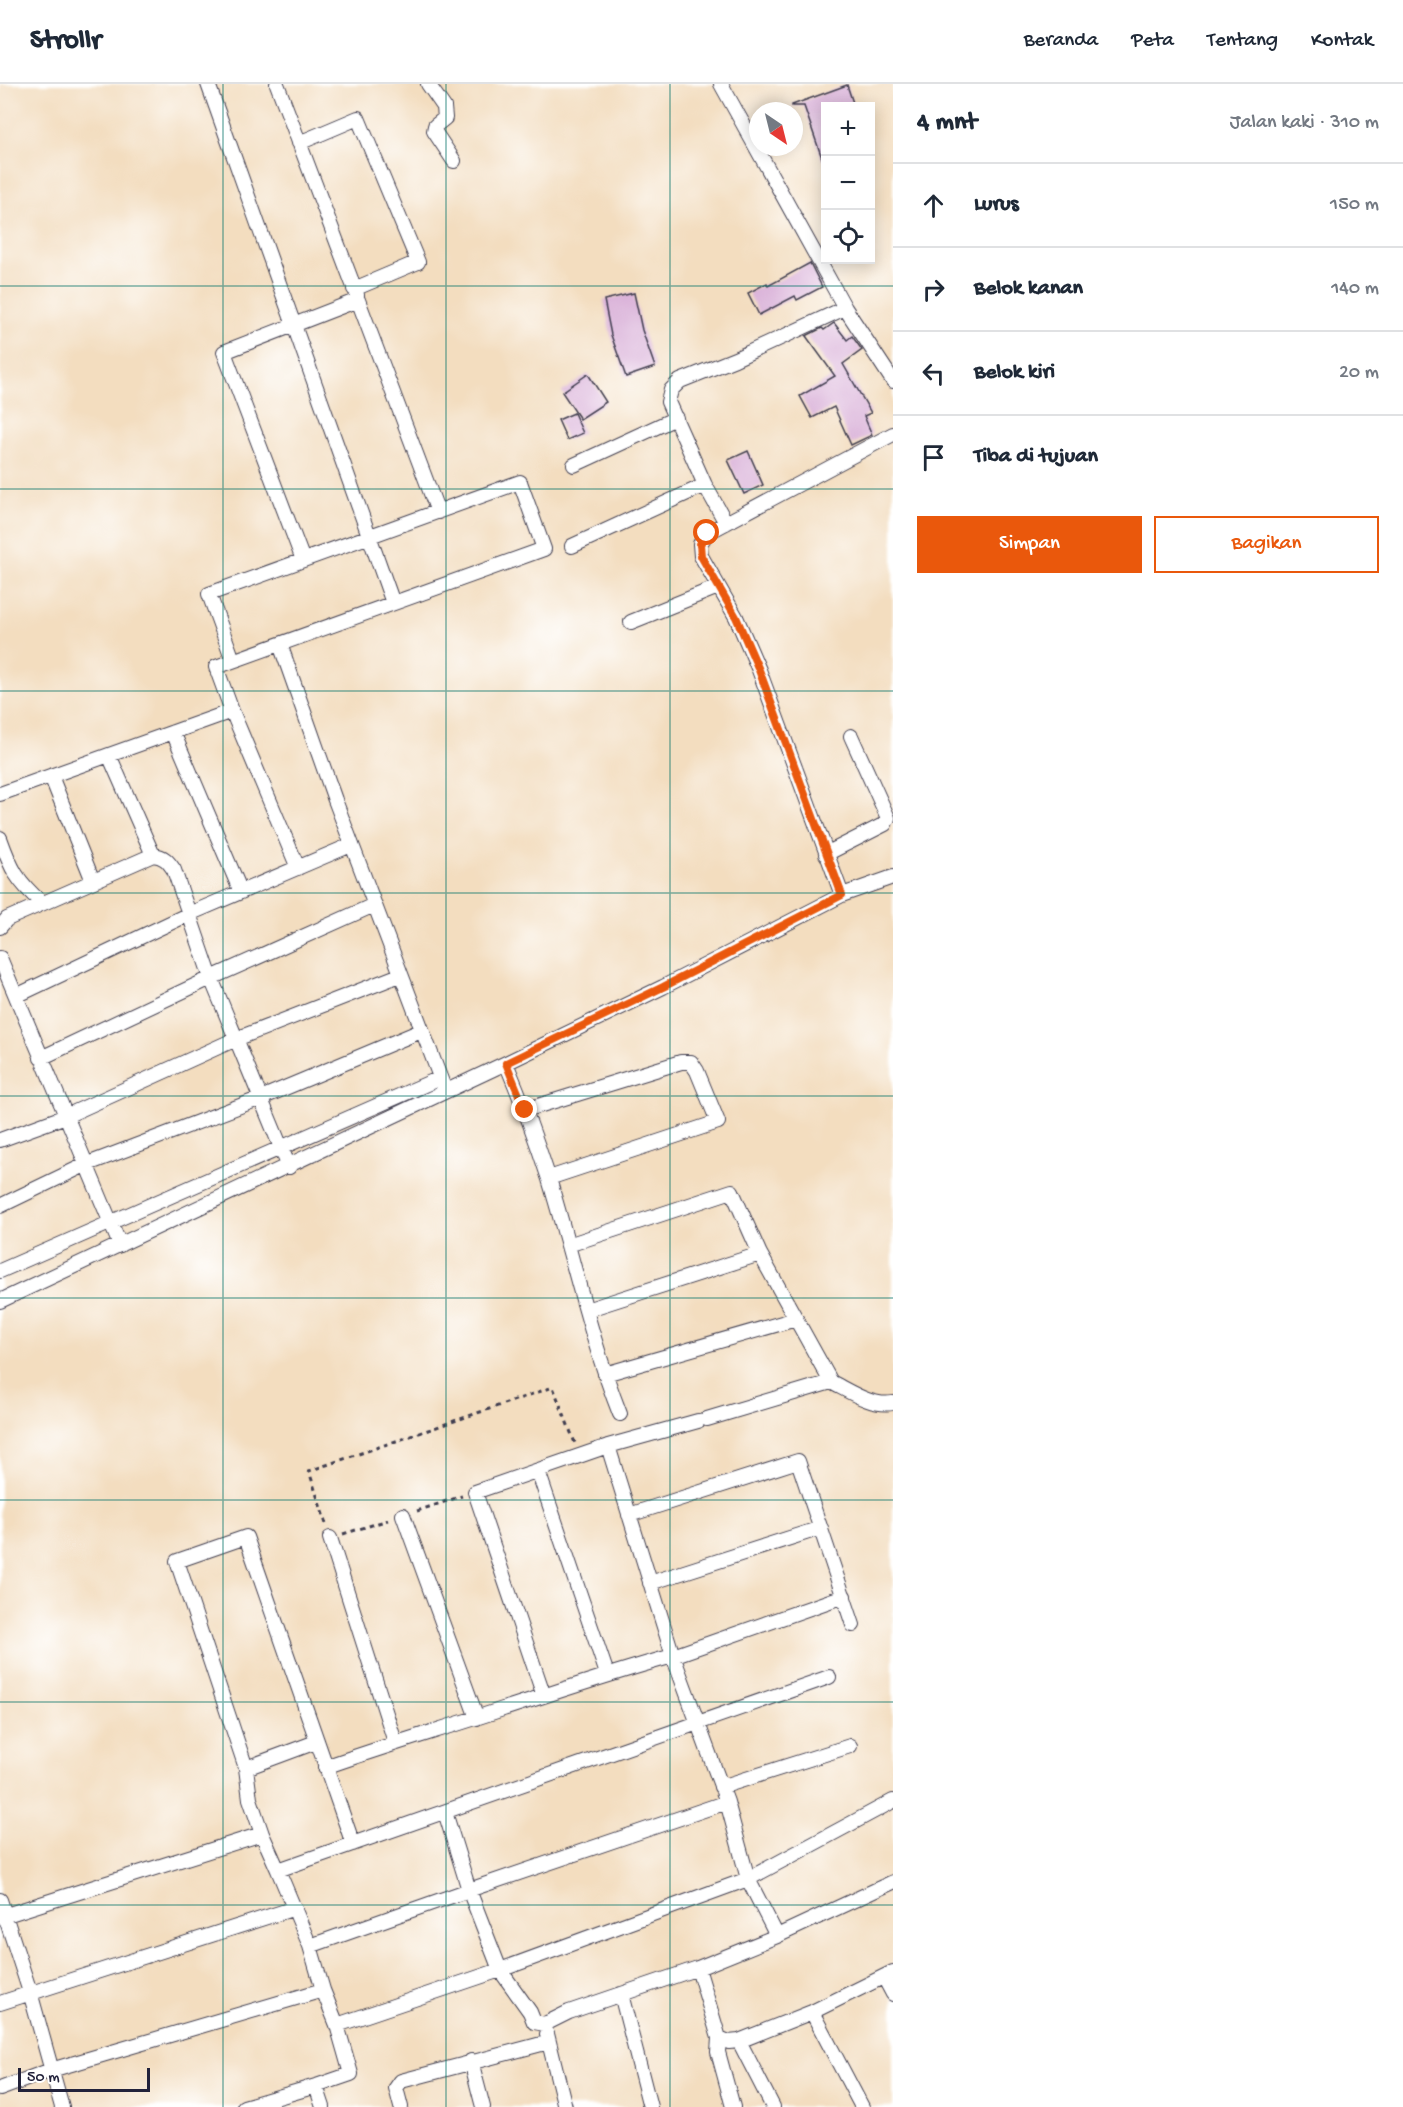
<!DOCTYPE html>
<html lang="id">
<head>
<meta charset="utf-8">
<style>
  :root { --surface:#fff; --page:#f2f2f3; --text:#1f2937; --muted:#747a83; --line:#e0e1e3; --accent:#ea580c }
  body { margin:0; font-family:"Gochi Hand",sans-serif; background:var(--page); color:var(--text) }
  .controls { position:absolute; right:18px; top:18px; display:grid; overflow:hidden; border-radius:0px; box-shadow:0 3px 15px #0003 }
  .controls button { width:54px; height:54px; display:grid; place-items:center; padding:0; border:0; border-bottom:2px solid var(--line); background:var(--surface); color:var(--text); font:30px sans-serif }
  .compass { position:absolute; left:749px; top:18px; width:54px; height:54px; border-radius:50%; background:var(--surface); box-shadow:0 3px 15px #0003; rotate:145deg }
  .scale { position:absolute; left:18px; bottom:15px; width:132px; box-sizing:border-box; padding-left:6px; border:3px solid #22223b; border-top:0; font-size:16px; line-height:21px; white-space:nowrap; color:#22223b; -webkit-text-stroke:4px #fff; paint-order:stroke }
  .stop { position:absolute; width:18px; height:18px; margin:-14px; border:4px solid #ea580c; border-radius:50%; background:#fff }
  .stop.end { background:#ea580c; border-color:#fff; box-shadow:0 2px 6px #0008 }
  .list { margin:0; padding:0; list-style:none }
  h2 { display:flex; justify-content:space-between; align-items:center; height:78px; margin:0; padding:0 24px; font-size:26px }
  h2 small { font-size:20px; font-weight:400; color:var(--muted) }
  .list li { display:grid; grid-template-columns:39px 1fr auto; gap:18px; align-items:center; box-sizing:border-box; height:84px; padding:0 24px; border-top:2px solid var(--line) }
  .list b { display:block; font-size:22px; white-space:nowrap }
  .list em { font-size:20px; font-style:normal; color:var(--muted) }
  .actions { display:flex; gap:12px; padding:18px 24px }
  .actions a { flex:1; padding:14px 0; border:2px solid var(--accent); border-radius:0px; text-align:center; font-size:21px; color:var(--accent) }
  .actions .main { background:var(--accent); color:#fff }
  .icon { flex:none; width:33px; height:33px; fill:none; stroke:currentColor; stroke-width:2; stroke-linecap:round; stroke-linejoin:round }
  .map { position:relative; flex:none; width:893px; height:2023px; overflow:hidden }
  header { display:flex; align-items:center; gap:36px; box-sizing:border-box; height:84px; padding:0 30px; background:var(--surface); border-bottom:2px solid var(--line) }
  header strong { font-size:28px }
  nav { display:flex; gap:33px; margin-inline-start:auto; font-size:21px }
  main { display:flex }
  aside { flex:1; background:var(--surface) }
  .map>svg:first-child { display:block }
  .building { fill:#dab2d9 }
  .lines { fill:none; stroke-linecap:round; stroke-linejoin:round }
  .street-casing { stroke:#413e4f; stroke-width:16 }
  .path { stroke:#413e4f; stroke-width:3; stroke-dasharray:4.5 4.5; stroke-linecap:butt }
  .street { stroke:#fff; stroke-width:14 }
  .route { stroke:#ea580c; stroke-width:8 }
  .grid { fill:none; stroke:#0f766e; stroke-width:1.5; stroke-opacity:0.55 }
</style>
</head>
<body>
<header>
<strong>Strollr</strong>
<nav><a>Beranda</a><a>Peta</a><a>Tentang</a><a>Kontak</a></nav>
</header>
<main>
<div class="map">
<svg width="893" height="2023" viewBox="0 0 893 2023">
  <rect width="100%" height="100%" fill="#fff"/>
  <filter id="ink" filterUnits="userSpaceOnUse"><feTurbulence type="fractalNoise" baseFrequency=".0167" numOctaves="2"/><feDisplacementMap in="SourceGraphic" scale="12" xChannelSelector="R" yChannelSelector="G"/><feConvolveMatrix kernelMatrix="1 2 1 2 8 2 1 2 1" color-interpolation-filters="sRGB"/></filter>
  <filter id="wash" filterUnits="userSpaceOnUse"><feTurbulence type="fractalNoise" baseFrequency=".008" numOctaves="4" result="noise"/><feDisplacementMap in="SourceGraphic" scale="24" xChannelSelector="R" yChannelSelector="G"/><feGaussianBlur stdDeviation="1.35" result="paint"/><feColorMatrix in="noise" values="0 0 0 0 0 0 0 0 0 0 0 0 0 0 0 0 0 1.4 0 .05"/><feComposite in="paint" operator="in"/></filter>
  <g filter="url(#wash)">
    <rect width="100%" height="100%" fill="#f3ddbf"/>
    <g id="blocks">
      <path class="building" d="M847,1L854,22H825V77H823L804,22H792V21Z
        M810,179L822,203L797,216L795,212L759,231L748,209L767,199L768,202Z
        M634,209L642,246L655,283L626,293L611,251L604,216Z
        M834,239L847,256L852,252L862,266L843,280L871,329L864,332L872,351L851,361L834,323L812,334L800,312L835,292L806,252L822,244L824,246Z
        M588,290L606,318L580,335L562,308Z
        M574,329L583,349L567,356L558,336Z
        M748,367L763,401L744,410L728,376Z"/>
    </g>
  </g>
  <g filter="url(#ink)">
    <use href="#blocks" fill-opacity="0" stroke="#413e4f" stroke-width="1.5"/>
    <g class="lines">
      <defs>
        <path id="street" d="M208,0L393,519
          M277,0L357,211
          M428,0L444,23L445,34L435,42L434,47L454,77
          M721,0L845,224L893,297
          M299,59L358,34L418,178L354,205
          M574,381L676,334
          M726,439L705,401L668,318L671,306L680,297L735,275L845,224
          M572,462L705,401
          M303,476L224,268L358,216L438,428
          M631,538L718,503
          M280,560L335,716L443,1001
          M232,627L298,784
          M173,648L241,808
          M109,671L153,771
          M51,692L93,797
          M0,710L232,627L216,583L544,465L520,398L209,510L233,576
          M0,754C11,785 17,797 42,819
          M826,770L885,740L888,734L851,652
          M842,811L759,586L736,533L701,472L700,460L707,449L893,350
          M0,843L7,835L153,771C164,772 168,777 174,786L211,894L289,1083
          M0,874L120,1161
          M16,912L189,830L351,761
          M41,974L211,894L374,821
          M506,979C522,1017 536,1055 549,1095C573,1173 590,1254 620,1330
          M525,1026L681,978H691L697,987L718,1038L549,1094
          M0,1056L66,1032L236,955L400,891
          M0,1122L85,1081L261,1014L421,947
          M568,1161L732,1107L760,1170L831,1298L707,1335
          M0,1187L440,994
          M0,1217L506,979L663,903L842,811L893,793
          M586,1226L760,1170
          M605,1290L796,1235
          M831,1298C849,1307 872,1323 893,1319
          M608,1362L673,1572L844,1512
          M538,1387L607,1590
          M403,1431L477,1634
          M629,1431L798,1377L853,1541
          M330,1454L395,1658
          M650,1499L821,1444
          M544,1612L475,1408L608,1362L698,1337
          M325,1683C384,1662 443,1645 503,1625C559,1607 615,1588 673,1572L727,1718L748,1795L500,1886L337,1941
          M246,1684L316,1658
          M721,1703L850,1662
          M445,1728L469,1806L500,1886L530,1928L534,1938L545,1940L569,1928L698,1884L777,1852L893,1798
          M262,1750L250,1715L246,1684L177,1477L246,1453L353,1760
          M0,1816L30,1908L62,2023
          M0,1833L262,1750L278,1786
          M777,1852L748,1795L893,1717
          M310,1862L469,1806L727,1718
          M698,1884L719,1954L729,1958L739,1957L812,1928L893,1888
          M884,1893L893,1910
          M621,1910L650,2023
          M0,1919L295,1824
          M812,1928L862,2023
          M547,1950L565,2023
          M719,1954L718,1968L733,2023
          M739,1957L773,2023
          M471,1977L483,2023
          M316,2002L323,2023
          M0,2005L51,1986L323,1906
          M244,2023L316,2002L351,1990L337,1941L323,1906L310,1862L278,1786L829,1593
          M401,2023L396,2004L401,1997L549,1958"/>
      </defs>
      <use href="#street" class="street-casing"/>
      <path class="path" d="M417,1427L462,1412
        M326,1440L309,1387L553,1303L575,1359
        M343,1450L388,1436"/>
      <use href="#street" class="street"/>
    </g>
  </g>
  <g class="lines" filter="url(#ink)">
    <path class="route" d="M525,1026L506,979L663,903L842,811L759,586L736,533L701,472L700,460L707,449"/>
  </g>
  <path class="grid" d="M223,0V2023M446,0V2023M670,0V2023M0,202H893M0,405H893M0,607H893M0,809H893M0,1012H893M0,1214H893M0,1416H893M0,1618H893M0,1821H893"/>
</svg>
<div class="controls">
<button>+</button>
<button>−</button>
<button><svg class="icon" aria-label="locate" viewBox="0 0 24 24"><circle cx="12" cy="12" r="6"/><path d="M12 2v4M12 18v4M2 12h4M18 12h4"/></svg></button>
</div>
<svg class="compass" viewBox="-18 -18 36 36"><path d="M0-13l5 13h-10z" fill="#e53935"/><path d="M0 13l5-13h-10z" fill="#747a83"/></svg>
<div class="scale">50 m</div>
<div class="stop" style="left:707px;top:449px"></div>
<div class="stop end" style="left:525px;top:1026px"></div>
</div>
<aside>
<h2>4 mnt<small>Jalan kaki · 310 m</small></h2>
<ul class="list">
<li><svg class="icon" aria-label="ahead" viewBox="0 0 24 24"><path d="M12 20V5M6 11l6-6 6 6"/></svg><div><b>Lurus</b></div><em>150 m</em></li>
<li><svg class="icon" aria-label="right" viewBox="0 0 24 24"><path d="M7 20v-9h11M14 6l5 5-5 5"/></svg><div><b>Belok kanan</b></div><em>140 m</em></li>
<li><svg class="icon" aria-label="left" viewBox="0 0 24 24"><path d="M17 20v-9H6M10 6l-5 5 5 5"/></svg><div><b>Belok kiri</b></div><em>20 m</em></li>
<li><svg class="icon" aria-label="arrive" viewBox="0 0 24 24"><path d="M6 21V4h12l-3 4 3 4H6"/></svg><div><b>Tiba di tujuan</b></div></li>
</ul>
<div class="actions"><a class="main">Simpan</a><a>Bagikan</a></div>
</aside>
</main>
</body>
</html>
